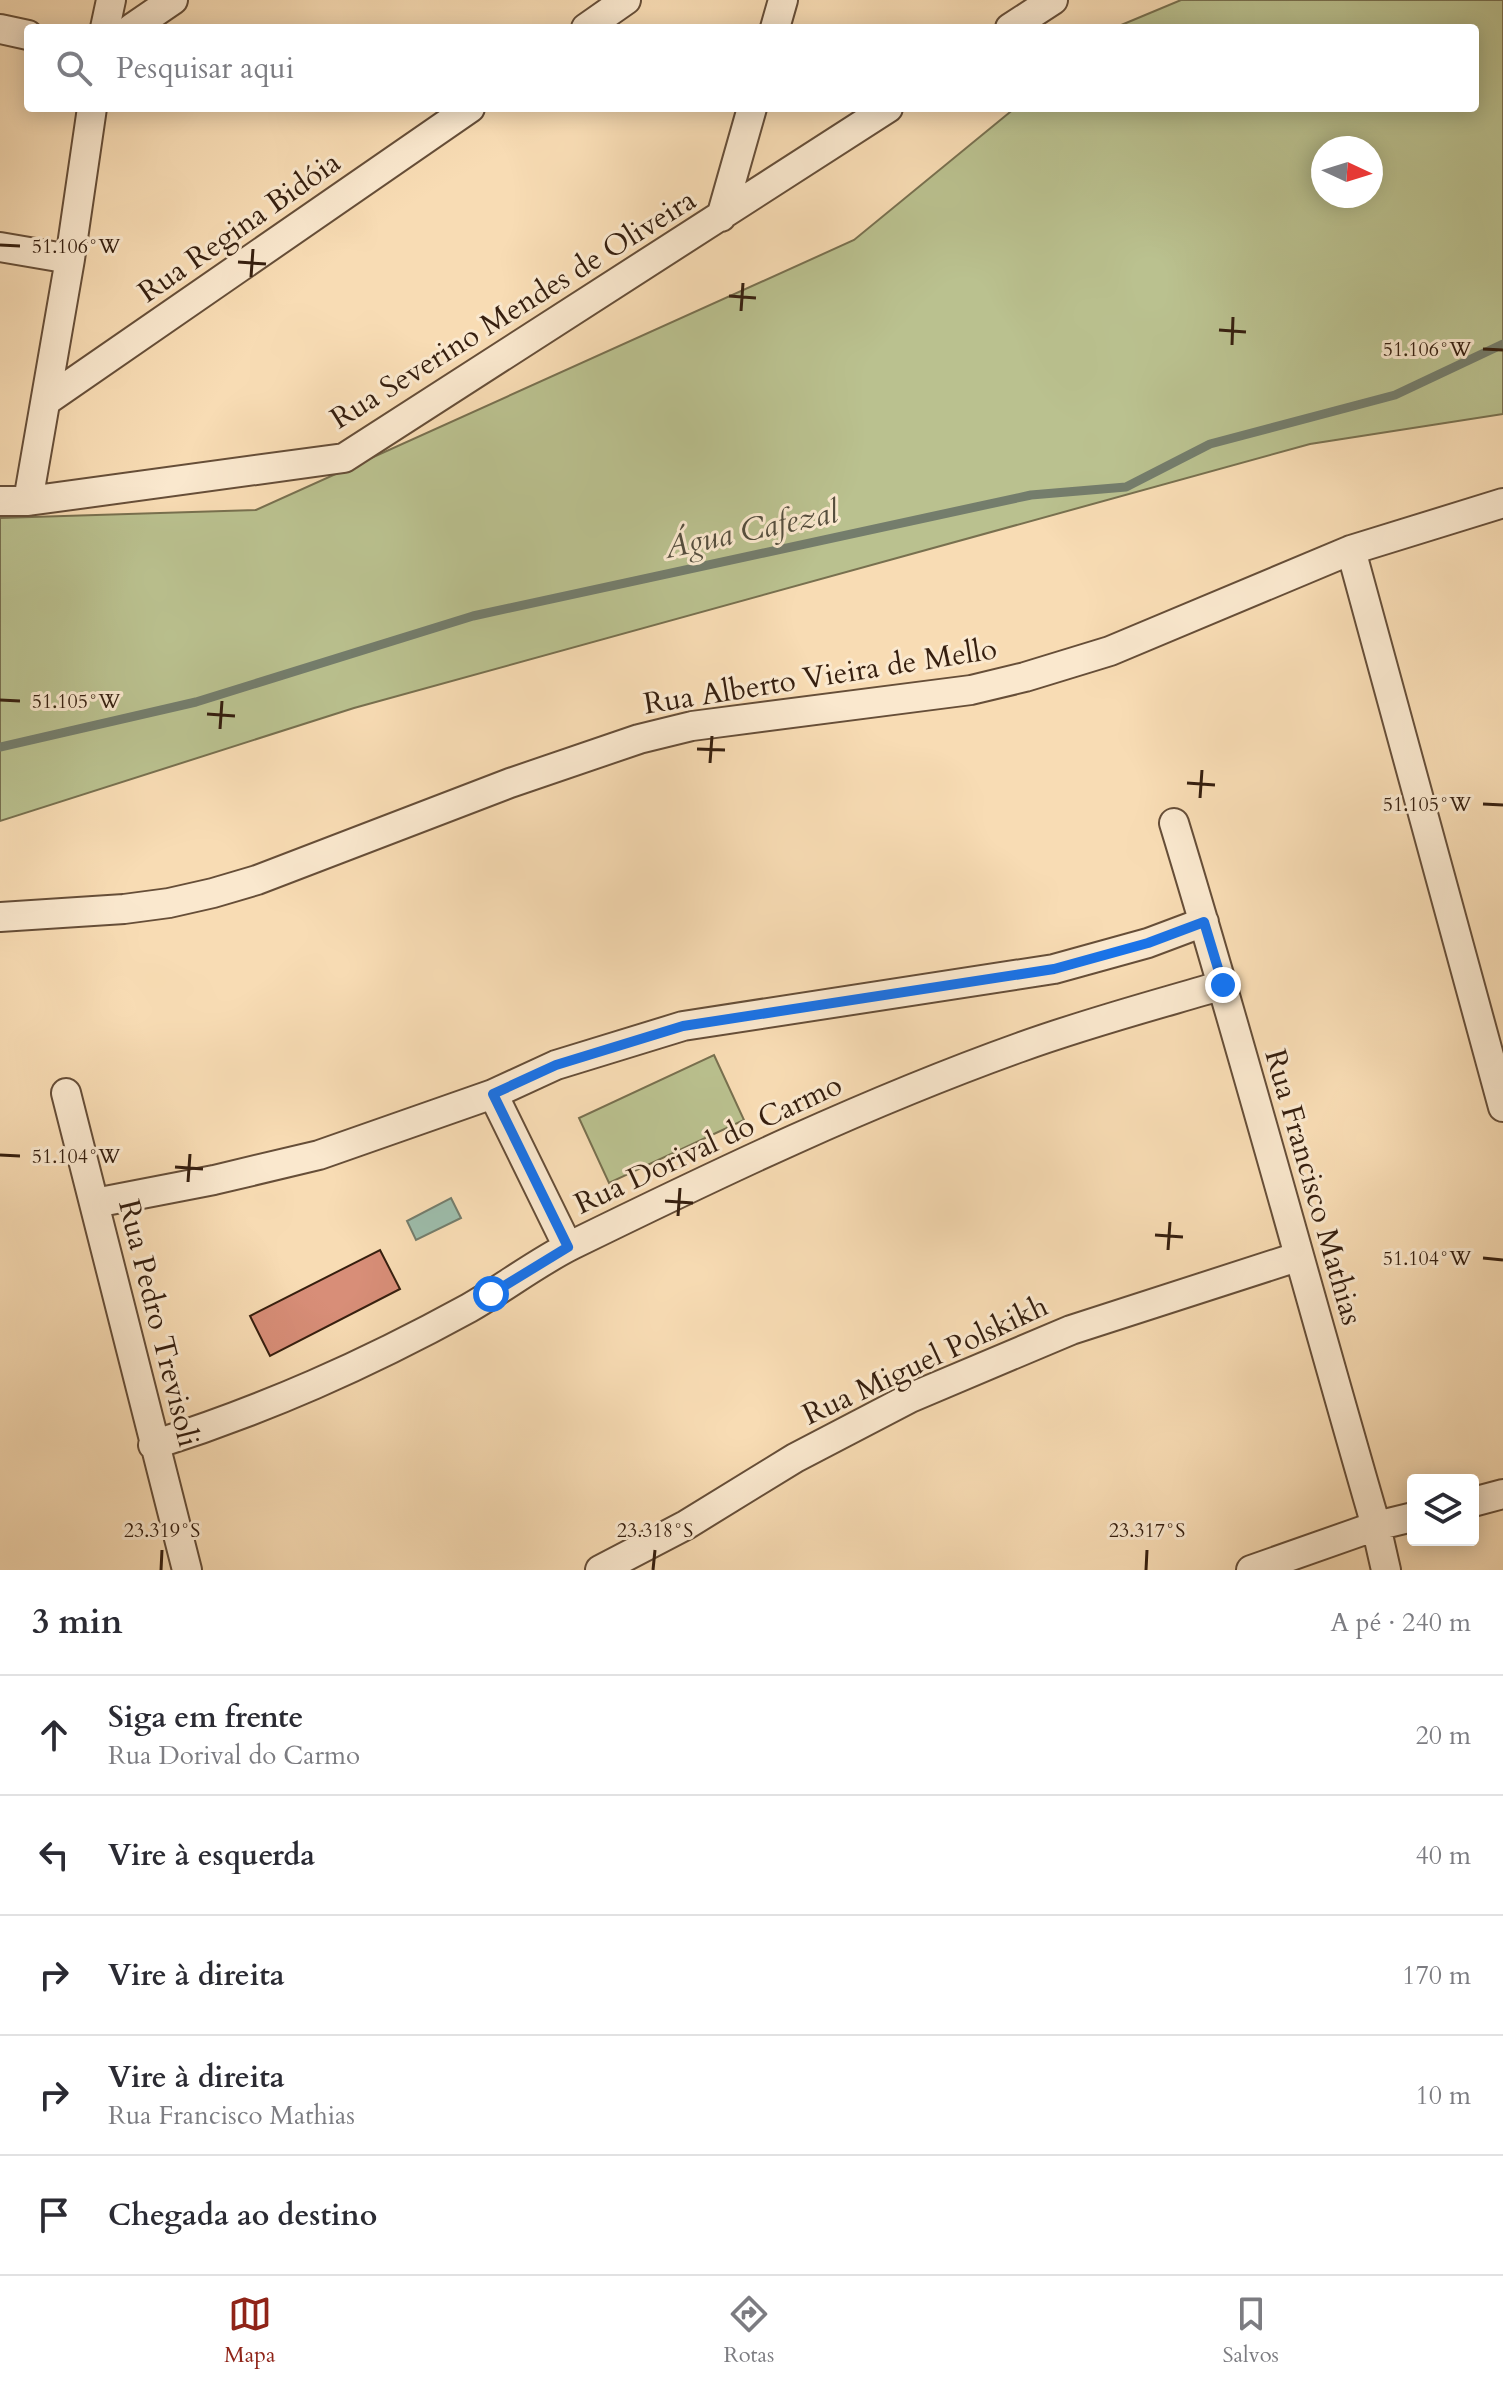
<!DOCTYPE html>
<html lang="pt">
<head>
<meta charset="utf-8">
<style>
  :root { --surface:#fff; --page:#f2f2f3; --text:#2b2b33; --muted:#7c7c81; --line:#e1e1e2; --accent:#8f2418 }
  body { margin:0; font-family:Cardo,serif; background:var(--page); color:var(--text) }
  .controls { position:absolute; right:24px; bottom:24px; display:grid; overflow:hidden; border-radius:8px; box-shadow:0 4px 20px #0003 }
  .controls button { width:72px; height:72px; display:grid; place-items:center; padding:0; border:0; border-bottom:2px solid var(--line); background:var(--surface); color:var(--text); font:40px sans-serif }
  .compass { position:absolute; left:1311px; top:136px; width:72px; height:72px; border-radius:50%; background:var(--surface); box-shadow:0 4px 20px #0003; rotate:94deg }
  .stop { position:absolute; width:24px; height:24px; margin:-18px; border:6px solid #1a73e8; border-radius:50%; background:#fff }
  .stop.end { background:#1a73e8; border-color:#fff; box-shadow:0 2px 8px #0008 }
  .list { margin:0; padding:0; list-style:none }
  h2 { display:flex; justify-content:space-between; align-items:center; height:104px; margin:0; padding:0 32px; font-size:34px }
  h2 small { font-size:26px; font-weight:400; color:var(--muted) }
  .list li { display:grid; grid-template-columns:52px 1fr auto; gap:24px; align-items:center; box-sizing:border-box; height:120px; padding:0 32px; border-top:2px solid var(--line) }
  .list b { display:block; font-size:30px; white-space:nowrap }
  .list p { margin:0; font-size:26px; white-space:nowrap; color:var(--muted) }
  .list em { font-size:26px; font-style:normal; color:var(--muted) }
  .icon { flex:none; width:44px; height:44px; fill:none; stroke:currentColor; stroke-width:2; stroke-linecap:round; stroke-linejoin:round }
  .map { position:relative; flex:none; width:1503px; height:1570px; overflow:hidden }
  .search { position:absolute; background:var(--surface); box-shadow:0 4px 20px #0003; left:24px; right:24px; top:24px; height:88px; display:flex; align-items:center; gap:20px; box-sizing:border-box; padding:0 28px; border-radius:8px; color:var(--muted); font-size:30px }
  .sheet { height:704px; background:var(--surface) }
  nav { display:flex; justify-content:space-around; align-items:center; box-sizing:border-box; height:112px; border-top:2px solid var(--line); background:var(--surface); font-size:22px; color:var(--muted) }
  nav a { display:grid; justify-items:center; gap:4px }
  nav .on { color:var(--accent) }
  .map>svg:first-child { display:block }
  .green { fill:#bac18f; stroke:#78704f; stroke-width:2; fill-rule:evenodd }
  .water { fill:#9dbcaa; stroke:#747d6c; stroke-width:2 }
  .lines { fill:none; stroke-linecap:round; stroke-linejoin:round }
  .stream { stroke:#747d6c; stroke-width:9 }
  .building { fill:#d88e78; stroke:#361f0f; stroke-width:2 }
  .minor-casing { stroke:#664e38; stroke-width:32 }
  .minor { stroke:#fae8ce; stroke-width:28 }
  .route { stroke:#1a73e8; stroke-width:10 }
  .ticks { fill:none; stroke:#361f0f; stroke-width:3 }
  .labels { text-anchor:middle; stroke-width:6; stroke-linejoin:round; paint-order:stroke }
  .street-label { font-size:30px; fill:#361f0f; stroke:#fae8ce }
  .water-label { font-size:32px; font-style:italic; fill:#554e3e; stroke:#fae8ce }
  .ticks-label { font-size:20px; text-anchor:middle; fill:#361f0f; stroke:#fae8ce; stroke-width:6; stroke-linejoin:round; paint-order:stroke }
</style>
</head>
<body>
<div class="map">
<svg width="1503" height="1570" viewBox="0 0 1503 1570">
  <rect width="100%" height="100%" fill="#f8dcb4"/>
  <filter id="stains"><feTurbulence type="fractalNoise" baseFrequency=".0025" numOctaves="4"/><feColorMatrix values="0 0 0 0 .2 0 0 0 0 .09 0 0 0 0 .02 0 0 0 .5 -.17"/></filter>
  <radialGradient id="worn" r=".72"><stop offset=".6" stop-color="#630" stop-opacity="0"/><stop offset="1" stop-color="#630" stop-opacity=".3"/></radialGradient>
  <path class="green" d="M1181,0H1503V414L1310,444L354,708L0,821V518L256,510L854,240L1015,108H1475V28H1114ZM1323,148H1371V196H1323Z
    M714,1055L744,1120L609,1183L579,1118Z"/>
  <path class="water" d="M451,1198L461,1218L416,1240L407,1221Z"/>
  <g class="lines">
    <path class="stream" d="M0,747L196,702L473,616L1031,495L1126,487L1210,444L1395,395L1503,344"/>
  </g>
  <path class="building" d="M380,1250L400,1289L270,1356L250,1316Z"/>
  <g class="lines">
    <defs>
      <path id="minor" d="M105,28L111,0
        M132,28L173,0
        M586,28L626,0
        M775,28L783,0
        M1010,28L1053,0
        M0,29L28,35
        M721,217L752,108
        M0,247L70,259
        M46,401L470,108
        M0,501H28L344,458L888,108
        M28,501L70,259L92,108
        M1351,550L1503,1107
        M1174,823C1245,1056 1308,1292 1376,1526L1386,1570
        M0,917L124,909L169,903L213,893L257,880L510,783L639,739L692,726L971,690L1025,677L1110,651L1351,550L1503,503
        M66,1093L187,1570
        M493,1094L568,1247
        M95,1203L214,1180L319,1155L493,1094L556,1065L683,1026L1054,969L1148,943L1204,922
        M153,1445C266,1409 365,1365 469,1308C504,1288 536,1263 572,1245C719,1173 867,1102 1021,1047C1087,1023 1155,1005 1223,985
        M1473,1502L1503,1494
        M600,1570L686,1525L795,1458L910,1398L1071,1330L1297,1257
        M1251,1570L1376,1526L1413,1517"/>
    </defs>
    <use href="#minor" class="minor-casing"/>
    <use href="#minor" class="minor"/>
  </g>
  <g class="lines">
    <path class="route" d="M491,1294L568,1247L493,1094L556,1065L683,1026L1054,969L1148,943L1204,922L1223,985"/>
  </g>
  <path class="ticks" d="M0,245L20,246M238,262L266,264M251,277L253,249M729,296L756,298M741,311L743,283M1219,330L1246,332M1232,345L1233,317M1483,349L1503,350M0,700L20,701M207,714L235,716M220,729L222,701M697,749L725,750M710,763L712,736M1187,783L1215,785M1200,798L1202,770M1483,804L1503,805M0,1155L20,1156M175,1167L203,1169M188,1182L190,1154M665,1201L693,1203M678,1216L680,1188M1155,1235L1183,1237M1168,1250L1170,1222M1483,1258L1503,1260M161,1570L162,1550M653,1570L655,1550M1146,1570L1147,1550"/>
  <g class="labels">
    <g class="street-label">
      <text transform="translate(239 227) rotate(-35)" y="10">Rua Regina Bidóia</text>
      <text transform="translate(513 309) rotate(-32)" y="10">Rua Severino Mendes de Oliveira</text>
      <text transform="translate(820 676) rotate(-9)" y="10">Rua Alberto Vieira de Mello</text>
      <text transform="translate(708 1144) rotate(-25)" y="10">Rua Dorival do Carmo</text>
      <text transform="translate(1314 1187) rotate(74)" y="10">Rua Francisco Mathias</text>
      <text transform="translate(159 1323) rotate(76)" y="10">Rua Pedro Trevisoli</text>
      <text transform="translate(925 1360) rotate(-25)" y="10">Rua Miguel Polskikh</text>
    </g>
    <g class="water-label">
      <text transform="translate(751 529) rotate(-12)" y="11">Água Cafezal</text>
    </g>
  </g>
  <g class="ticks-label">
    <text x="76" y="253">51.106°W</text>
    <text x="1427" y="356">51.106°W</text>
    <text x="76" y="708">51.105°W</text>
    <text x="1427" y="811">51.105°W</text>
    <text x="76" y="1163">51.104°W</text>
    <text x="1427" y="1265">51.104°W</text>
    <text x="162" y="1537">23.319°S</text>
    <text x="655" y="1537">23.318°S</text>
    <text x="1147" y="1537">23.317°S</text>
  </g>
  <rect width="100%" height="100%" filter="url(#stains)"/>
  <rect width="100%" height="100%" fill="url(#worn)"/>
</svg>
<div class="controls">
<button><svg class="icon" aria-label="layers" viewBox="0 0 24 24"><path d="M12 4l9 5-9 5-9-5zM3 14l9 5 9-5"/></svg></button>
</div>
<svg class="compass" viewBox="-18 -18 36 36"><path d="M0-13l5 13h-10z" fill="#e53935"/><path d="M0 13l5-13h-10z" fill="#7c7c81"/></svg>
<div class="stop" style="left:491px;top:1294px"></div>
<div class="stop end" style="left:1223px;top:985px"></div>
<div class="search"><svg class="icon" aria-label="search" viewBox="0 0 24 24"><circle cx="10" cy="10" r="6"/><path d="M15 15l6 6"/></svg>Pesquisar aqui</div>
</div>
<section class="sheet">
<h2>3 min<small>A pé · 240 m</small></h2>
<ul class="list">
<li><svg class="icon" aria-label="ahead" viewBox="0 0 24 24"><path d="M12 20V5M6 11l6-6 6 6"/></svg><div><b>Siga em frente</b><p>Rua Dorival do Carmo</p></div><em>20 m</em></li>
<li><svg class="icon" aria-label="left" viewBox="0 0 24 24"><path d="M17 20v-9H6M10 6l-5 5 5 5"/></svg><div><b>Vire à esquerda</b></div><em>40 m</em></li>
<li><svg class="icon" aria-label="right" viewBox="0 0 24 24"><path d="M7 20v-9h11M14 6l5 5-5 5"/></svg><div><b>Vire à direita</b></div><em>170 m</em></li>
<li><svg class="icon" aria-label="right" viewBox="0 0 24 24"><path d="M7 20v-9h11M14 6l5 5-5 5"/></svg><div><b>Vire à direita</b><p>Rua Francisco Mathias</p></div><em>10 m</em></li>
<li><svg class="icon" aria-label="arrive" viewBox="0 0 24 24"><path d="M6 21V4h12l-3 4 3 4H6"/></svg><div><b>Chegada ao destino</b></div></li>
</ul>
</section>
<nav>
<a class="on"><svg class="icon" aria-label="map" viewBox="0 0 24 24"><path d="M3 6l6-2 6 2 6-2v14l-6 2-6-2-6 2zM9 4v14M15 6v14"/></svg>Mapa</a>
<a><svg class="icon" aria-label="directions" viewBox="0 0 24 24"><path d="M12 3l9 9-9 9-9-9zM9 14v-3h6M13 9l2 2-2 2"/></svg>Rotas</a>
<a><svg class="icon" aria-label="saved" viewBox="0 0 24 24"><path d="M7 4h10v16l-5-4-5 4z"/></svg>Salvos</a>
</nav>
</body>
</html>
